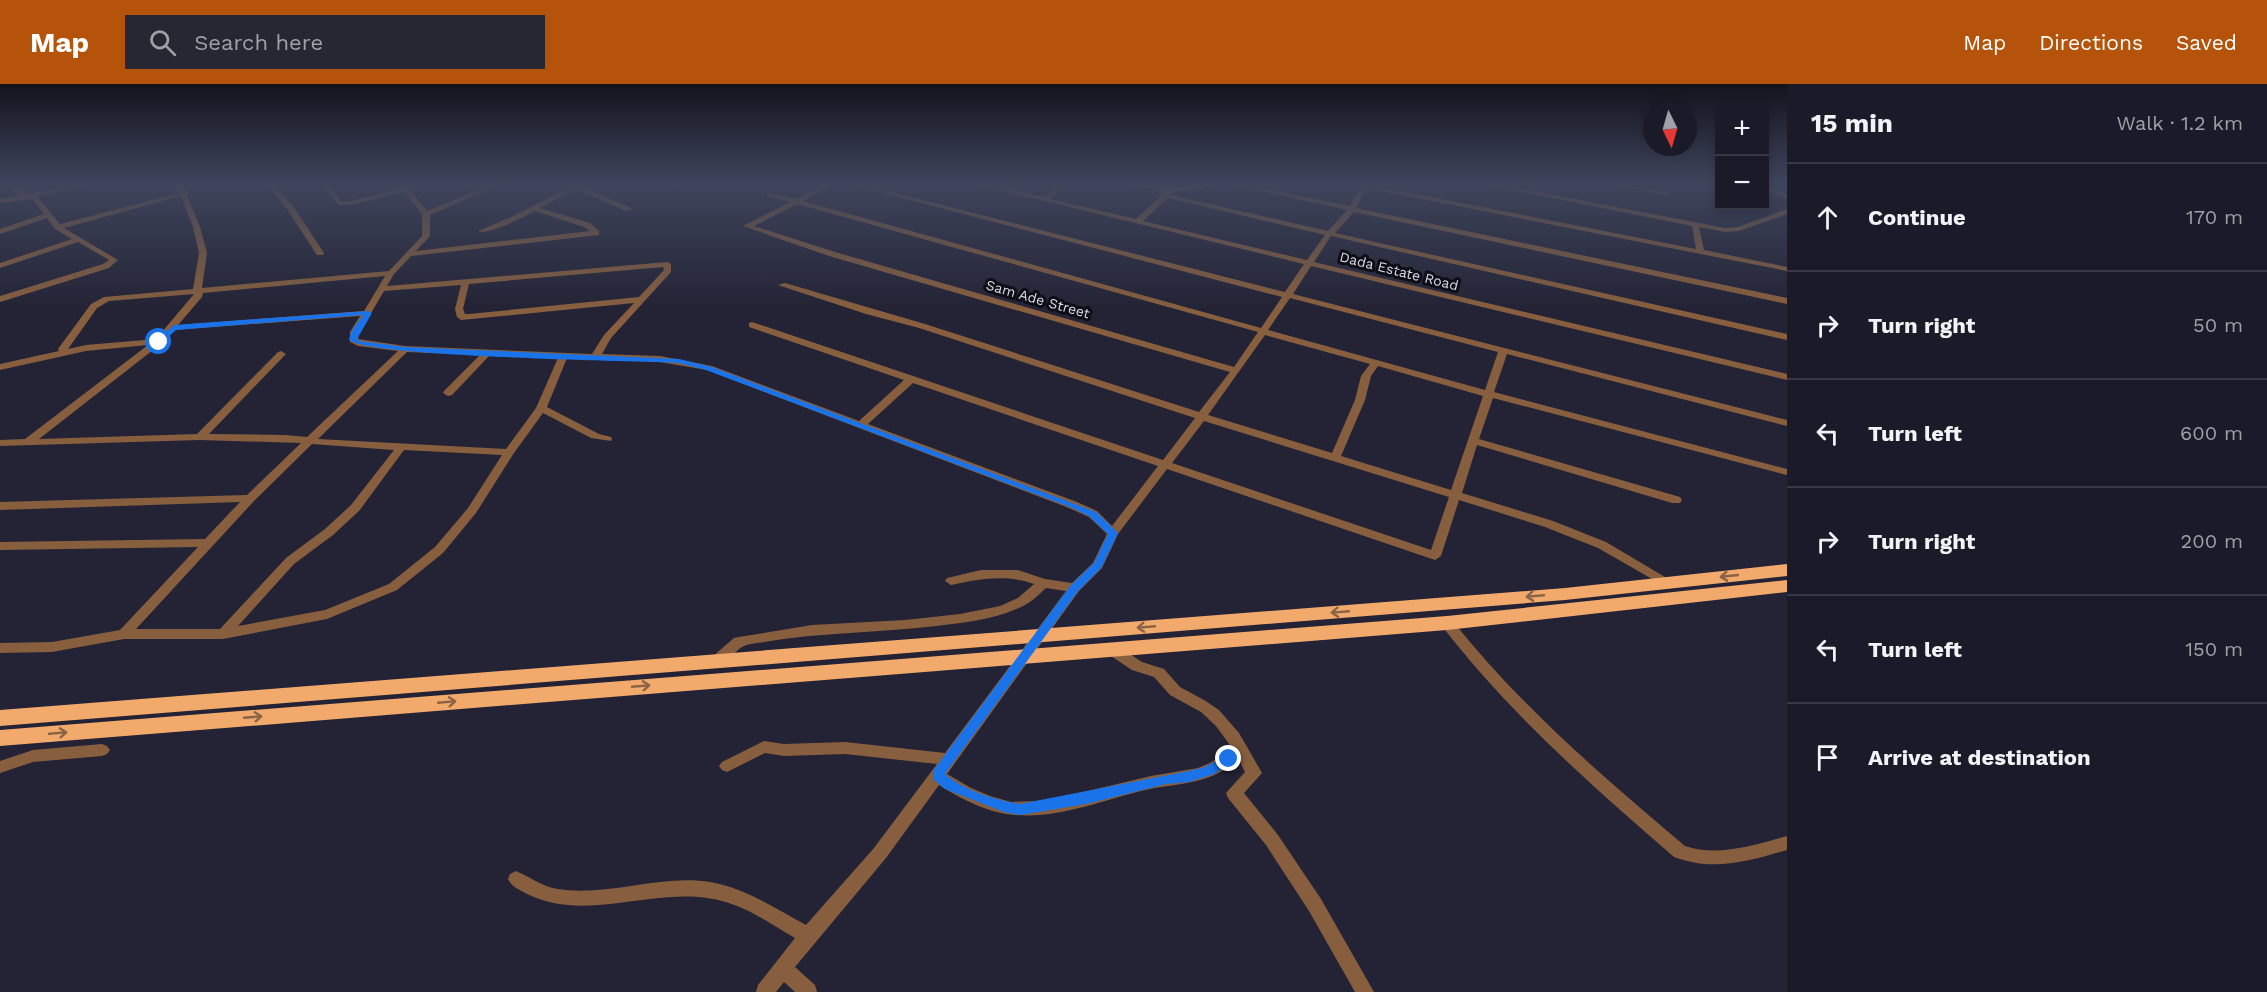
<!DOCTYPE html>
<html lang="en">
<head>
<meta charset="utf-8">
<style>
  :root { --surface:#1a1a28; --page:#272734; --text:#f1f3f6; --muted:#9fa1a8; --line:#383845; --accent:#b45309 }
  body { margin:0; font-family:"Work Sans",sans-serif; background:var(--page); color:var(--text) }
  .controls { position:absolute; right:18px; top:18px; display:grid; overflow:hidden; border-radius:0px; box-shadow:0 3px 9px #0003 }
  .controls button { width:54px; height:54px; display:grid; place-items:center; padding:0; border:0; border-bottom:2px solid var(--line); background:var(--surface); color:var(--text); font:30px sans-serif }
  .compass { position:absolute; left:1643px; top:18px; width:54px; height:54px; border-radius:50%; background:var(--surface); box-shadow:0 3px 9px #0003; rotate:175deg }
  .stop { position:absolute; width:18px; height:18px; margin:-14px; border:4px solid #1a73e8; border-radius:50%; background:#fff }
  .stop.end { background:#1a73e8; border-color:#fff; box-shadow:0 2px 6px #0008 }
  .list { margin:0; padding:0; list-style:none }
  h2 { display:flex; justify-content:space-between; align-items:center; height:78px; margin:0; padding:0 24px; font-size:26px }
  h2 small { font-size:20px; font-weight:400; color:var(--muted) }
  .list li { display:grid; grid-template-columns:39px 1fr auto; gap:18px; align-items:center; box-sizing:border-box; height:108px; padding:0 24px; border-top:2px solid var(--line) }
  .list b { display:block; font-size:22px; white-space:nowrap }
  .list em { font-size:20px; font-style:normal; color:var(--muted) }
  .icon { flex:none; width:33px; height:33px; fill:none; stroke:currentColor; stroke-width:2; stroke-linecap:round; stroke-linejoin:round }
  .map { position:relative; flex:none; width:1787px; height:908px; overflow:hidden }
  header { display:flex; align-items:center; gap:36px; box-sizing:border-box; height:84px; padding:0 30px; background:var(--accent); color:#fff }
  header strong { font-size:28px }
  nav { display:flex; gap:33px; margin-inline-start:auto; font-size:21px }
  .search { width:420px; height:54px; background:var(--page); display:flex; align-items:center; gap:15px; box-sizing:border-box; padding:0 21px; border-radius:0px; color:var(--muted); font-size:22px }
  main { display:flex }
  aside { flex:1; background:var(--surface) }
  .map>svg:first-child { display:block }
  .lines { fill:none; stroke-linecap:round; stroke-linejoin:round }
  .minor { fill:#875f3e; fill-rule:evenodd }
  .trunk { fill:#f1aa6c; fill-rule:evenodd }
  .oneway { stroke:#8a6345 }
  .route { fill:#1a73e8 }
  .labels { text-anchor:middle; stroke-width:6; stroke-linejoin:round; paint-order:stroke }
  .far-street-label { font-size:14px; fill:#dcdce9; stroke:#0d0d15 }
</style>
</head>
<body>
<header>
<strong>Map</strong>
<div class="search"><svg class="icon" aria-label="search" viewBox="0 0 24 24"><circle cx="10" cy="10" r="6"/><path d="M15 15l6 6"/></svg>Search here</div>
<nav><a>Map</a><a>Directions</a><a>Saved</a></nav>
</header>
<main>
<div class="map">
<svg width="1787" height="908" viewBox="0 0 1787 908">
  <rect width="100%" height="100%" fill="#232335"/>
  <g class="lines">
    <path class="minor" d="M2,98H10L28,110L88,98H102L37,112L60,140L179,109L173,98H180L189,109L187,111L200,143L207,169L202,204L389,187L422,152V130L404,108L351,121H339L319,98H326L341,117H351L401,104L397,98H404L427,127L481,105L455,98H469L488,102L498,98H507L430,131V152L416,167L590,147L584,143L535,127C523,133 488,152 478,147L511,133L570,103L567,100L568,99L587,98L581,102L633,125L626,127L576,105L540,124L590,139L599,147V151L411,172L394,190L387,202L667,178L671,180V188L611,254L602,270L660,272L712,282L859,337L904,296L749,243V239L752,238L1163,376L1195,334L919,244L866,230L778,201L785,199L925,240L1199,328L1230,288L829,172L743,142L790,118L767,112V108L796,115L829,98H838L803,117L1261,244L1282,213L841,98H852L1285,208L1304,180L967,98H979L1044,113L1059,98H1066L1050,115L1136,135L1162,111L1153,105L1115,98L1182,103L1217,98C1205,107 1190,107 1175,107L1171,111L1328,147L1347,126L1221,98H1234L1350,122L1360,103L1341,98H1355L1696,165L1692,142L1473,98H1487L1725,144L1738,143L1787,125V130L1739,147L1725,148L1699,143L1704,166L1787,183V187L1366,104L1356,124L1787,214V220L1354,128L1335,149L1787,250V256L1331,152L1314,178L1787,290V296L1311,182L1293,210L1787,336V342L1507,270L1494,308L1787,385V391L1493,314L1479,355L1680,413L1682,416L1680,419H1672L1477,361L1462,409L1553,437L1606,458L1670,496L1672,499L1670,502L1666,503L1598,464L1545,443L1459,416L1441,472L1435,476L1167,385L1118,450L1102,484L1079,507L947,690L971,704L990,712L1011,718L1036,717L1067,712L1151,692L1198,684L1210,679L1232,664L1216,642L1201,628L1170,611L1154,593L1132,586L1105,568L1103,564L1105,560H1115L1142,578L1164,585L1180,603L1204,616L1219,626L1239,649L1262,689L1244,709L1278,751L1321,815L1374,908H1355L1309,827L1266,761L1228,714L1226,709L1245,688L1239,676C1231,682 1222,688 1212,692C1190,701 1167,701 1145,706C1103,716 1058,735 1015,731C988,729 961,715 939,701L886,774L795,883L815,901L817,908H795L784,898L776,908H756L758,901L795,854C768,838 740,818 707,814C646,805 584,839 525,809C518,805 511,802 508,795L510,790L516,787C530,793 543,803 558,805C609,813 659,790 710,798C745,804 775,824 806,841L874,764L937,680L845,670L784,672L765,669L727,688L722,686L719,682L722,678L764,657L784,660L845,658L945,669L1066,507L1046,504C1039,510 1033,517 1025,521C998,535 966,539 936,542C879,549 821,548 764,558C757,559 747,560 742,563C732,569 725,585 712,581L710,577L712,573L734,554L739,553L812,541L905,536L960,530L1000,522L1018,514L1034,500C1006,490 979,495 951,501L945,497L947,494L981,486H1018L1045,495L1072,499L1093,479L1107,450L1089,433L1069,424L707,286L660,278L567,274L547,323L599,350L611,353L612,355L611,357L591,354L543,329L514,369L476,429L443,469L397,506L327,535L223,555H124L52,568L0,569V559L52,558L120,546L198,463L0,466V458L205,455L240,418L0,426V418L247,411L301,359L200,356L0,362V356L25,355L148,261L86,267L0,286V280L59,267L58,265L91,220L104,213L193,205L199,169L193,143L181,112L64,144L118,176L109,184L0,218V212L103,180L109,176L78,158L0,184V179L72,155L55,145L47,134L0,150V145L44,130L32,115L0,119V115L20,111ZM1168,114L1325,151L1307,176L1143,137ZM797,120L1258,248L1234,283L835,168L754,142ZM663,183L664,186L639,213L469,230H465L463,225L469,200ZM385,192L364,227L178,241L202,213L203,209ZM461,201L455,225L457,233L461,236L634,219L604,251L592,270L405,262L358,255L360,248L384,207ZM194,210L156,255L86,261L68,265L97,224L109,217ZM1290,214L1498,268L1485,306L1268,246ZM360,232L350,248V258L358,262L398,267L307,353L285,351L209,350L284,272L286,270L281,267L278,268L197,350L39,355L162,259L173,246ZM1265,251L1370,280L1361,292L1355,316L1332,369L1208,331ZM407,268L480,271L444,307L443,309L448,312L452,311L490,271L558,274L536,324L506,365L318,355ZM1378,282L1483,312L1451,406L1341,372L1365,316L1371,292ZM913,299L1158,382L1112,442L1097,427L1077,418L868,340ZM1204,337L1449,413L1431,466L1172,379ZM312,360L394,366L351,421L325,445L286,474L220,545H136L254,417ZM404,366L502,371L468,424L435,463L389,500L325,526L238,542L294,480L333,451L359,427Z
      M265,98H272L293,122L324,169L323,171H317L287,125Z
      M665,98H677L683,101L680,103Z
      M1599,98H1615L1670,109L1666,111Z
      M1764,101L1787,110V114L1764,106Z
      M1447,534L1452,536C1520,622 1602,692 1685,762C1718,773 1755,761 1787,752V766C1749,777 1713,788 1674,773C1591,701 1510,630 1442,542L1440,539L1442,536Z
      M102,660L107,662L110,666L107,670L102,672L33,678L0,689V677L33,666Z"/>
    <path class="trunk" d="M1787,480V492L1565,516L0,642V626L1565,504Z
      M1787,496V508L1447,546L0,662V646L1447,532Z"/>
  </g>
  <defs><path id="oneway-shaft" d="M-6 0H5M1.5-3L5.5 0L1.5 3" fill="none" stroke-width="1.6" stroke-linecap="round" stroke-linejoin="round" transform="scale(1.5)"/></defs>
  <g class="oneway">
    <use href="#oneway-shaft" transform="translate(1729 492) rotate(174)"/>
    <use href="#oneway-shaft" transform="translate(1535 512) rotate(175)"/>
    <use href="#oneway-shaft" transform="translate(1340 528) rotate(175)"/>
    <use href="#oneway-shaft" transform="translate(1146 543) rotate(175)"/>
    <use href="#oneway-shaft" transform="translate(641 602) rotate(-5)"/>
    <use href="#oneway-shaft" transform="translate(447 618) rotate(-5)"/>
    <use href="#oneway-shaft" transform="translate(253 633) rotate(-5)"/>
    <use href="#oneway-shaft" transform="translate(58 649) rotate(-5)"/>
  </g>
  <linearGradient id="sky" x2="0" y2="1"><stop stop-color="#13131d"/><stop offset="0.44" stop-color="#3f455c"/><stop offset="1" stop-color="#3f455c" stop-opacity="0"/></linearGradient>
  <rect width="1787" height="225" fill="url(#sky)"/>
  <path class="route" d="M368,227L372,229L357,255L360,257L405,263L679,275L712,283L1096,428L1118,449L1101,484L1078,507L945,690C964,707 996,716 1020,720L1189,687L1205,683L1229,670L1233,671V678L1214,690L1189,698L1166,700L1086,720L1020,731L1004,728L945,705L933,695V687L1071,501L1094,479L1108,450L1089,432L1070,423L706,286L679,279C634,277 369,273 349,256L351,248L363,231L176,246L162,259L155,258L174,241Z"/>
  <g class="labels">
    <g class="far-street-label">
      <text transform="translate(1399 187) rotate(14)" y="5">Dada Estate Road</text>
      <text transform="translate(1038 215) rotate(16)" y="5">Sam Ade Street</text>
    </g>
  </g>
</svg>
<div class="controls">
<button>+</button>
<button>−</button>
</div>
<svg class="compass" viewBox="-18 -18 36 36"><path d="M0-13l5 13h-10z" fill="#e53935"/><path d="M0 13l5-13h-10z" fill="#9fa1a8"/></svg>
<div class="stop" style="left:159px;top:258px"></div>
<div class="stop end" style="left:1229px;top:675px"></div>
</div>
<aside>
<h2>15 min<small>Walk · 1.2 km</small></h2>
<ul class="list">
<li><svg class="icon" aria-label="ahead" viewBox="0 0 24 24"><path d="M12 20V5M6 11l6-6 6 6"/></svg><div><b>Continue</b></div><em>170 m</em></li>
<li><svg class="icon" aria-label="right" viewBox="0 0 24 24"><path d="M7 20v-9h11M14 6l5 5-5 5"/></svg><div><b>Turn right</b></div><em>50 m</em></li>
<li><svg class="icon" aria-label="left" viewBox="0 0 24 24"><path d="M17 20v-9H6M10 6l-5 5 5 5"/></svg><div><b>Turn left</b></div><em>600 m</em></li>
<li><svg class="icon" aria-label="right" viewBox="0 0 24 24"><path d="M7 20v-9h11M14 6l5 5-5 5"/></svg><div><b>Turn right</b></div><em>200 m</em></li>
<li><svg class="icon" aria-label="left" viewBox="0 0 24 24"><path d="M17 20v-9H6M10 6l-5 5 5 5"/></svg><div><b>Turn left</b></div><em>150 m</em></li>
<li><svg class="icon" aria-label="arrive" viewBox="0 0 24 24"><path d="M6 21V4h12l-3 4 3 4H6"/></svg><div><b>Arrive at destination</b></div></li>
</ul>
</aside>
</main>
</body>
</html>
